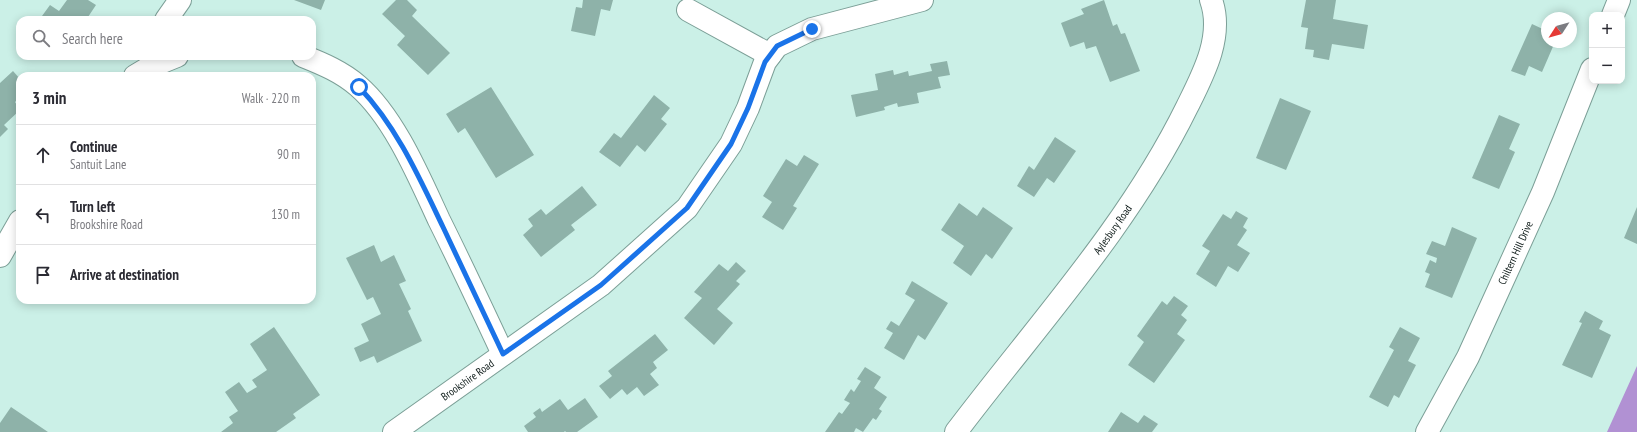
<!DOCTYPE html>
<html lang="en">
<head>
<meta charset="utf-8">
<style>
  :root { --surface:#fff; --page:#f7f7f7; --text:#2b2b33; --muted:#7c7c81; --line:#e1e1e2 }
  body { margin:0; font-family:"PT Sans Narrow",sans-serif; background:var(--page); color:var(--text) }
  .controls { position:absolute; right:12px; top:12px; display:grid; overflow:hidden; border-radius:8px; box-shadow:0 2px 10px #0003 }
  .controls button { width:36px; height:36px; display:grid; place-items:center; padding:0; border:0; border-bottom:1px solid var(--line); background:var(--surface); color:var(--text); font:20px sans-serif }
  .compass { position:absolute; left:1541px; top:12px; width:36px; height:36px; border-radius:50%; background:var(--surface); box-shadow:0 2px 10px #0003; rotate:234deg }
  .stop { position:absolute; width:12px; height:12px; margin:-9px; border:3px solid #1a73e8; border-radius:50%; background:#fff }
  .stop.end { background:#1a73e8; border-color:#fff; box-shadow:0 1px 4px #0008 }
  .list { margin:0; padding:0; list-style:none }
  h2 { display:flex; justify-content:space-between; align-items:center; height:52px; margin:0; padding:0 16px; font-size:17px }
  h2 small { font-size:13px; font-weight:400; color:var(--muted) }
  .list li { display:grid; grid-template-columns:26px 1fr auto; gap:12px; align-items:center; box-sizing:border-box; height:60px; padding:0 16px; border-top:1px solid var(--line) }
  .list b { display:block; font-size:15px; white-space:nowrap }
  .list p { margin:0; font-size:13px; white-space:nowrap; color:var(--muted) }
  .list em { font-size:13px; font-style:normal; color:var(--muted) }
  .icon { flex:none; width:22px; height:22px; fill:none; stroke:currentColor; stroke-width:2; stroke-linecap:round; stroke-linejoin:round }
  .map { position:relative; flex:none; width:1637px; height:432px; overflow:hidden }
  .search { position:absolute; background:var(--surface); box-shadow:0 2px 10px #0003; left:16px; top:16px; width:300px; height:44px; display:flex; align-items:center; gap:10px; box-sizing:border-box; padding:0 14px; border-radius:12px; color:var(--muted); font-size:15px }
  .panel { position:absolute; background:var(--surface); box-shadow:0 2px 10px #0003; left:16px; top:72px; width:300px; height:232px; border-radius:12px }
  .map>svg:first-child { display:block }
  .forest { fill:#b191d3 }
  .building { fill:#8eb2a9 }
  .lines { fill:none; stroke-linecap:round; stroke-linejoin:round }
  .minor-casing { stroke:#7c9f97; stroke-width:24 }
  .minor { stroke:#fff; stroke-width:22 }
  .route { stroke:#1a73e8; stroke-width:5 }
  .labels { text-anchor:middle; stroke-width:4; stroke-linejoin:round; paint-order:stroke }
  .street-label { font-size:11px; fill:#0e1b19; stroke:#fff }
</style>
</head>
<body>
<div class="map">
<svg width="1637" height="432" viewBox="0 0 1637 432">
  <rect width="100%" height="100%" fill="#cbf0e7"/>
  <path class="forest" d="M1637,366V432H1607Z"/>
  <path class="building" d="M67,0H88L96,5L86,20H48L42,16L50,5L59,11Z
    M294,0H325L321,10Z
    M396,0H407L417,10L412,16L450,53L428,75L397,45L405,36L382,14Z
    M583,0H613L610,11L601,9L595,36L571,31L576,7L582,8Z
    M1104,0L1113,26L1117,24L1121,34L1125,33L1140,71L1110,82L1096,46L1086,49L1084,42L1070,47L1061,23L1084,14L1081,9Z
    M1306,0H1336L1333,19L1368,25L1364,49L1332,44L1329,60L1313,57L1314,50L1305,49L1308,28L1301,27Z
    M1532,24L1547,31V42H1555L1542,72L1529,66L1525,76L1511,71Z
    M947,61L950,75L938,77L941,88L917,93L919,103L898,107L897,103L884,107L885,110L856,117L851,95L878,90L875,74L893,70L894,75L908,71L909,76L932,71L930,64Z
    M13,71L20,79V100L19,98L15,102L20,110L4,125L8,129L0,137V83Z
    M491,87L534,155L496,178L465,128L458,133L446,114Z
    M654,95L670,108L661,119L667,124L645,152L637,145L620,167L599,152L614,133L621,138Z
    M1280,98L1311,111L1286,170L1256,158Z
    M1499,115L1520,124L1509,149L1515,152L1499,189L1472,178Z
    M1055,137L1076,151L1054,183L1047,178L1034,197L1017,186L1029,166L1034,170Z
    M804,155L819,164L793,206L797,208L783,230L762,217L772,202L763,196L786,159L797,166Z
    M582,186L597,205L571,225L575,230L541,257L523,235L533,226L528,219L541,209L546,215Z
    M959,203L977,216L983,207L1013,228L992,259L986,254L971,276L953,263L964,246L941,230Z
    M1637,207V244L1624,238Z
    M1236,211L1248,218L1243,227L1247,230L1237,245L1250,253L1238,272L1228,266L1216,287L1196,274L1210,251L1202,246L1223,214L1231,219Z
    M1452,227L1477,238L1452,298L1425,287L1430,274L1425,272L1430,260L1436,263L1437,258L1426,254L1432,241L1445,246Z
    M374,245L381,262L394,255L406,281L399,284L411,309L408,311L422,341L377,363L374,356L360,362L354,348L369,341L361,324L381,314L373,297L367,300L346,258Z
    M736,262L746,271L736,281L740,284L717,309L733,323L714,345L684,318L702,298L694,292L719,264L728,271Z
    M912,281L948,303L925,340L918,335L904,360L884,348L893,333L886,329L891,321L899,326L915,300L905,294Z
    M1174,296L1188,306L1181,315L1187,320L1177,334L1185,340L1154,383L1128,365L1144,342L1137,336L1162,301L1167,305Z
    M1585,311L1603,321L1599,329L1611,335L1592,378L1562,365L1582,323L1579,322Z
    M274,327L320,395L293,414L296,418L276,432H221L233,423L229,417L238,411L225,392L239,382L247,393L257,387L252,380L267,370L250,344Z
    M1400,327L1420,338L1408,361L1416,365L1399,398L1394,395L1388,407L1369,397L1394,350L1389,347Z
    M655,334L668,350L653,362L657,368L650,374L659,385L644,396L637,387L627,395L622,389L610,399L599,386L612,376L608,371Z
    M865,367L881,377L874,388L887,397L879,409L882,411L876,420L873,418L863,432L856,428L854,432H825L839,412L842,414L850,403L844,400L851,389L854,392L861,381L857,379Z
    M585,398L598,417L577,432H566L565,431L564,432H528L524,426L536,417L533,413L540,408L542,412L560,399L568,410Z
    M11,407L48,432H0V423Z
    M1121,412L1138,423L1144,415L1158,424L1152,432H1108Z"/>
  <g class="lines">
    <defs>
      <g id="minor">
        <path d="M688,10L770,55"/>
        <path d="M1613,15L1619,0"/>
        <path d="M166,20L180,0"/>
        <path d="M303,56C323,64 342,72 358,86C394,117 419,177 439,220C461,264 482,309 503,354"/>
        <path d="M135,76L150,67L177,56"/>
        <path d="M0,256L20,221"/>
        <path id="s1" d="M394,432L601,285L687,208L731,144L748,108L765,62L777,46L812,29L922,0"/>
        <path id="s2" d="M956,432C1036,326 1128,227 1187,107C1203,75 1224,36 1211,0"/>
        <path id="s3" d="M1427,432L1468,357L1543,192L1592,69"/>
      </g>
    </defs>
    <use href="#minor" class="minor-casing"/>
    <use href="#minor" class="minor"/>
  </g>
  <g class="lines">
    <path class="route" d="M359,87C397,127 419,177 443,227C463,269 483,312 503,354L601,285L687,208L731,144L748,108L765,62L777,46L812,29"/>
  </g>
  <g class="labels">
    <g class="street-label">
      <text dy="4" stroke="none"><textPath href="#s2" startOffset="256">Aylesbury Road</textPath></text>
      <text dy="4" stroke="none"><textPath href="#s3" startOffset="200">Chiltern Hill Drive</textPath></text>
      <text dy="4" stroke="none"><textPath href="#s1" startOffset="90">Brookshire Road</textPath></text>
    </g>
  </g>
</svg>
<div class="controls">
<button>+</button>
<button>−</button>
</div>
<svg class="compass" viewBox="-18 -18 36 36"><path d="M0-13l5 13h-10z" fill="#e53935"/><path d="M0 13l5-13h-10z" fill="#7c7c81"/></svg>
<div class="stop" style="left:359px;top:87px"></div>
<div class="stop end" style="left:812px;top:29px"></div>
<div class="search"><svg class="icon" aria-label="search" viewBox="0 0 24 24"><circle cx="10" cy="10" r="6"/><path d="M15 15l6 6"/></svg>Search here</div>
<section class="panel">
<h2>3 min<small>Walk · 220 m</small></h2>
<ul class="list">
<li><svg class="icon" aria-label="ahead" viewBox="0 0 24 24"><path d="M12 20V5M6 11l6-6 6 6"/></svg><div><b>Continue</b><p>Santuit Lane</p></div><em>90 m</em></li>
<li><svg class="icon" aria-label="left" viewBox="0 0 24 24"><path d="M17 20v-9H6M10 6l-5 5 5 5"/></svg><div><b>Turn left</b><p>Brookshire Road</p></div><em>130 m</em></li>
<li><svg class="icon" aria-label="arrive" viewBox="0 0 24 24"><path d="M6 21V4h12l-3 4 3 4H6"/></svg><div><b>Arrive at destination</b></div></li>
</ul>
</section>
</div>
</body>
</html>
